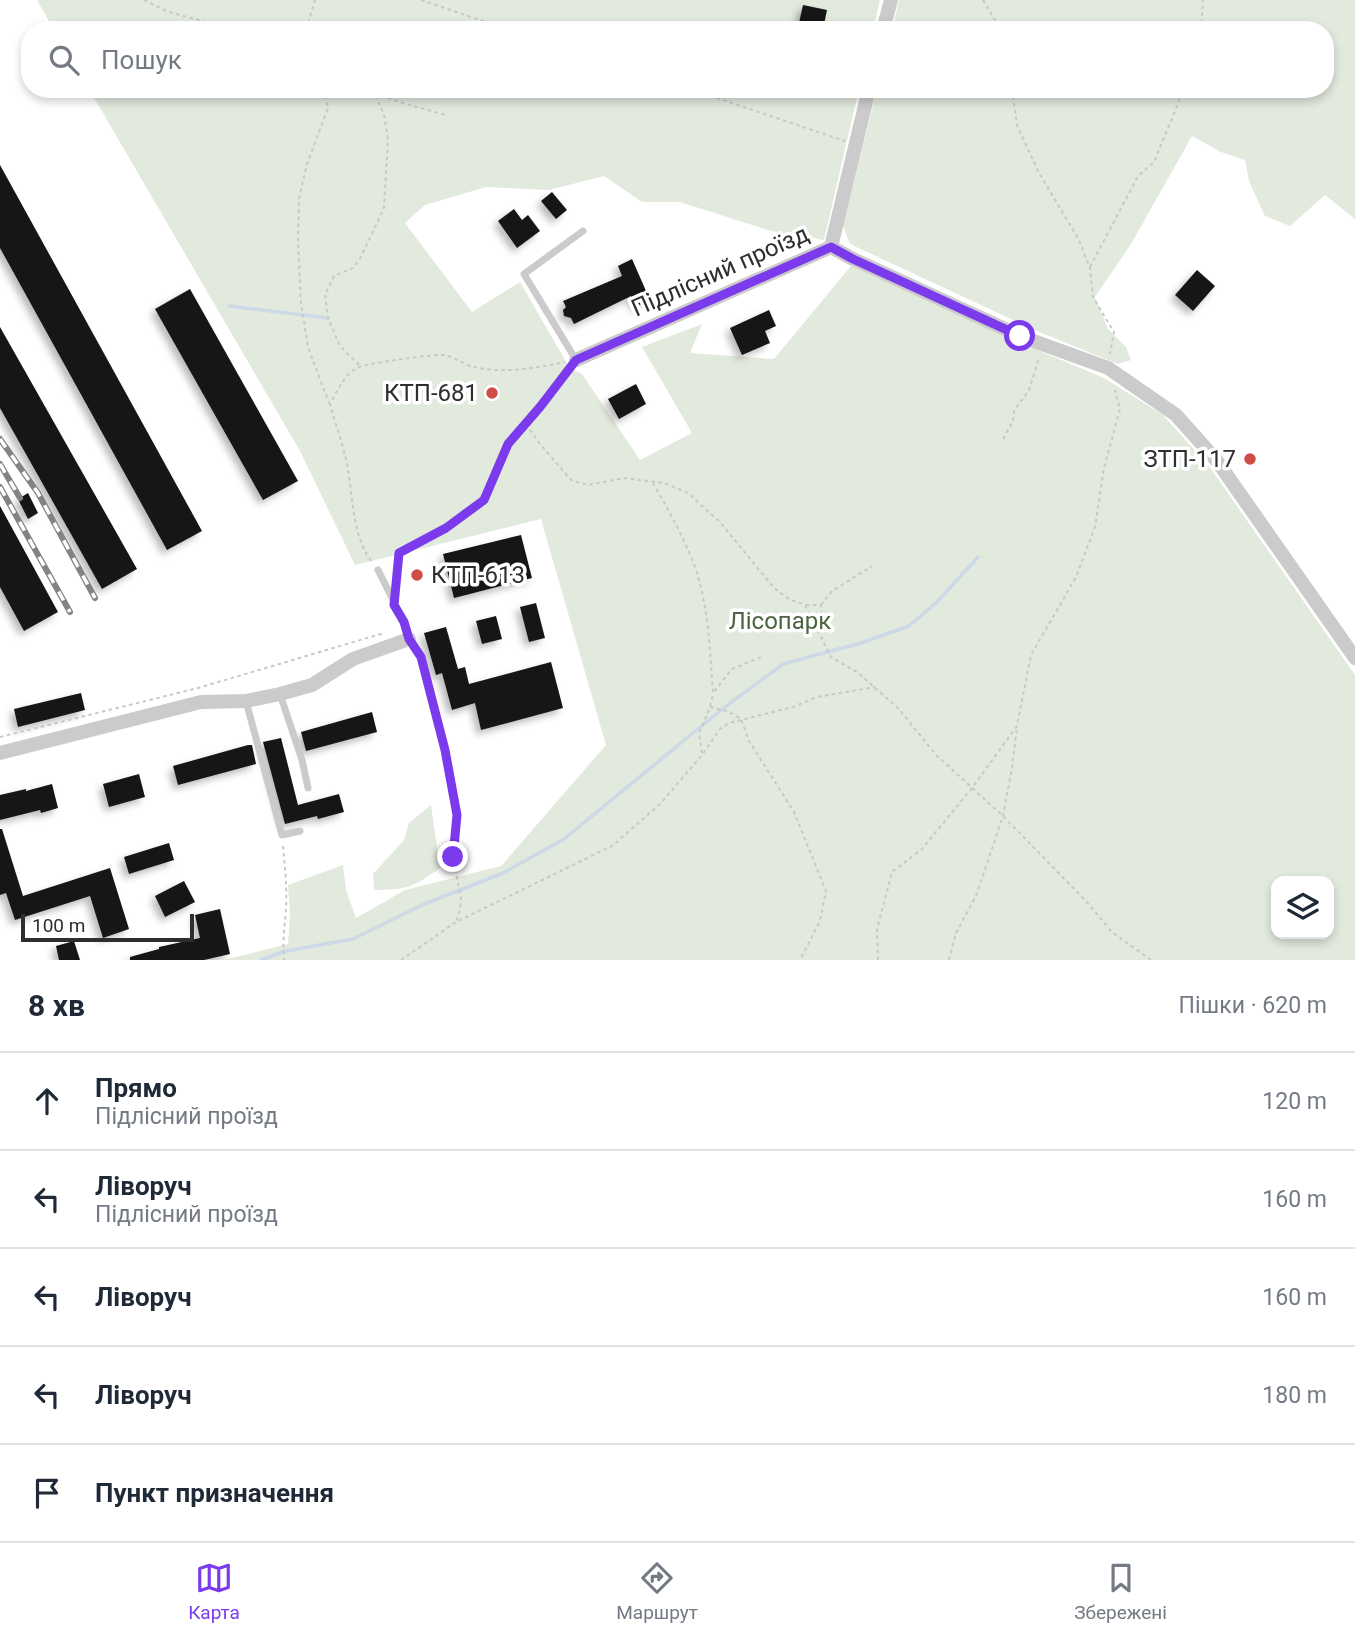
<!DOCTYPE html>
<html lang="uk">
<head>
<meta charset="utf-8">
<style>
  :root { --surface:#fff; --page:#f6f6f7; --text:#1f2937; --muted:#747a83; --line:#e0e1e3; --accent:#7c3aed }
  body { margin:0; font-family:Roboto,sans-serif; background:var(--page); color:var(--text) }
  .controls { position:absolute; right:21px; bottom:21px; display:grid; overflow:hidden; border-radius:14px; box-shadow:0 4px 10px #0003 }
  .controls button { width:63px; height:63px; display:grid; place-items:center; padding:0; border:0; border-bottom:2px solid var(--line); background:var(--surface); color:var(--text); font:35px sans-serif }
  .scale { position:absolute; left:21px; bottom:18px; width:173px; box-sizing:border-box; padding-left:7px; border:4px solid #2e2e2e; border-top:0; font-size:19px; line-height:24px; white-space:nowrap; color:#2e2e2e; -webkit-text-stroke:5px #fff; paint-order:stroke }
  .stop { position:absolute; width:21px; height:21px; margin:-16px; border:5px solid #7c3aed; border-radius:50%; background:#fff }
  .stop.end { background:#7c3aed; border-color:#fff; box-shadow:0 2px 7px #0008 }
  .list { margin:0; padding:0; list-style:none }
  h2 { display:flex; justify-content:space-between; align-items:center; height:91px; margin:0; padding:0 28px; font-size:30px }
  h2 small { font-size:23px; font-weight:400; color:var(--muted) }
  .list li { display:grid; grid-template-columns:46px 1fr auto; gap:21px; align-items:center; box-sizing:border-box; height:98px; padding:0 28px; border-top:2px solid var(--line) }
  .list b { display:block; font-size:26px; white-space:nowrap }
  .list p { margin:0; font-size:23px; white-space:nowrap; color:var(--muted) }
  .list em { font-size:23px; font-style:normal; color:var(--muted) }
  .icon { flex:none; width:38px; height:38px; fill:none; stroke:currentColor; stroke-width:2; stroke-linecap:round; stroke-linejoin:round }
  .map { position:relative; flex:none; width:1355px; height:960px; overflow:hidden }
  .search { position:absolute; background:var(--surface); box-shadow:0 4px 10px #0003; left:21px; right:21px; top:21px; height:77px; display:flex; align-items:center; gap:18px; box-sizing:border-box; padding:0 24px; border-radius:28px; color:var(--muted); font-size:26px }
  .sheet { height:581px; background:var(--surface) }
  nav { display:flex; justify-content:space-around; align-items:center; box-sizing:border-box; height:98px; border-top:2px solid var(--line); background:var(--surface); font-size:19px; color:var(--muted) }
  nav a { display:grid; justify-items:center; gap:4px }
  nav .on { color:var(--accent) }
  .map>svg:first-child { display:block }
  .green { fill:#e2e9dd; fill-rule:evenodd }
  .lines { fill:none; stroke-linecap:round; stroke-linejoin:round }
  .stream { stroke:#ccd9e7; stroke-width:3.5 }
  .building { fill:#151515; filter:url(#shadow) }
  .path { stroke:#c8c8c8; stroke-width:2; stroke-dasharray:3.5 3.5; stroke-linecap:butt }
  .lane { stroke:#cbcbcb; stroke-width:7 }
  .street { stroke:#cbcbcb; stroke-width:14 }
  .rail-casing { stroke:#838383; stroke-width:6 }
  .rail { stroke:#fff; stroke-width:3.5; stroke-dasharray:10; stroke-linecap:butt }
  .route { stroke:#7c3aed; stroke-width:9 }
  .poi-dot { fill:#ce4d46; stroke:#fff; stroke-width:2.5 }
  .labels { text-anchor:middle; stroke-width:7; stroke-linejoin:round; paint-order:stroke }
  .street-label { font-size:24px; fill:#2e2e2e; stroke:#fff }
  .poi-label { font-size:24px; fill:#2e2e2e; stroke:#fff; text-anchor:end }
  .park-label { font-size:24px; fill:#4d6441; stroke:#fff }
</style>
</head>
<body>
<div class="map">
<svg width="1355" height="960" viewBox="0 0 1355 960">
  <defs>
    <filter id="shadow"><feDropShadow dx="-4.5" dy="4.5" stdDeviation="3.5" flood-color="#0004"/></filter>
  </defs>
  <rect width="100%" height="100%" fill="#fff"/>
  <path class="green" d="M37,0H880L873,30H54Z
    M899,0H1355V219L1325,195L1290,226L1265,216L1249,181L1245,160L1221,152L1192,136L1131,244L1095,297L1108,329L1126,347L1131,360L1118,364L1037,331L850,244L843,226L877,89H1325V30H892Z
    M89,89H859L824,240L771,231L680,202H642L604,176L549,190L486,187L425,205L405,223L472,312L520,282L569,367L582,374L640,460L692,433L642,347L702,324L690,353L774,359L851,266L1033,348L1104,378L1163,415L1209,466L1355,675V960H224L288,944L290,915L288,885L343,865L346,890L356,918L405,890L501,866L606,745L541,519L355,565L300,451ZM1276,881H1329V934H1276Z
    M431,805L440,868C413,887 408,890 374,890L373,874L404,840L409,823Z"/>
  <g class="lines">
    <path class="stream" d="M229,306L328,318
      M261,960L286,951L353,939L422,905L503,873L564,839L721,710L783,664L861,643L909,626L937,602L978,557"/>
  </g>
  <path class="building" d="M803,5L827,10L823,29L799,23Z
    M0,165L202,531L167,550L0,248Z
    M552,192L567,210L556,219L541,201Z
    M514,209L522,220L528,215L540,231L517,248L498,221Z
    M632,259L650,300L635,307L631,296L574,324L571,318L564,316L563,310L566,307L563,301L622,276L618,266Z
    M1197,270L1215,286L1193,311L1175,295Z
    M190,289L298,481L263,500L155,309Z
    M769,310L776,326L765,331L770,343L742,355L730,328Z
    M0,327L137,569L102,589L0,408Z
    M636,384L646,404L619,419L608,399Z
    M28,493L38,513L28,519L18,499Z
    M0,506L58,612L24,631L0,587Z
    M521,535L532,578L454,598L443,554Z
    M536,603L545,638L529,642L520,607Z
    M496,616L502,639L482,644L476,621Z
    M446,627L458,669L465,667L469,684L551,662L563,708L481,730L475,703L452,710L442,673L436,675L424,633Z
    M81,693L85,710L18,727L14,709Z
    M372,712L377,732L306,751L301,732Z
    M281,738L298,805L339,794L344,812L318,819L317,816L285,824L263,742Z
    M248,745H252L256,764L178,785L173,766Z
    M139,774L145,797L109,807L103,784Z
    M52,784L58,808L41,813L40,810L0,820V795L26,789V791Z
    M0,829H2L23,896L110,868L129,929L103,938L90,896L15,920L6,893L0,895Z
    M169,843L174,860L129,874L124,857Z
    M184,881L195,902L165,917L155,896Z
    M220,909L230,954L204,960H130V957L159,949V947L200,938L195,915Z
    M74,941L80,960H59L56,946Z"/>
  <g class="lines">
    <path class="path" d="M144,0L169,12L210,23L228,30
      M421,0L510,30
      M983,0L996,22L998,30
      M308,30L309,20L315,0
      M1201,30L1203,0
      M323,89L326,96L328,108L307,164L299,198L298,242L301,303L308,347L329,403
      M361,89L406,104L446,115
      M690,89L845,141
      M1012,89L1017,125L1039,173L1079,240L1090,268L1093,297L1114,332L1110,354
      M1090,267L1138,176L1154,162L1184,89
      M359,365L340,346L328,318L325,295L334,276L353,268L361,257L384,208L388,140L384,114L374,93
      M526,424L540,444L571,480L588,485L624,478L664,483L688,493L720,522L774,588L789,599L805,605L831,657L857,672L899,709L936,755L1003,816L1085,900L1112,932L1151,960
      M1003,439L1013,421L1014,411L1029,390L1039,358
      M653,483C669,511 685,539 696,570C709,610 710,652 713,693L732,669L761,657
      M371,561C349,530 354,486 344,451C340,435 334,420 330,404C338,390 344,374 359,367C368,363 435,354 444,355C455,357 464,365 474,367C503,374 536,368 565,362
      M396,582L399,553L446,528L484,500L508,444L526,424L568,371
      M806,605H821V615L817,625
      M821,605L832,591L872,566
      M417,651L421,657L445,750L457,815L453,857L461,899L460,910L456,922
      M710,707L727,711L741,719L749,741L794,812L826,891L820,921L800,960
      M0,737L198,688L384,633
      M702,753L699,734L710,707L713,694
      M283,846C285,867 287,888 286,909C285,926 282,943 284,960
      M401,960L456,922L612,846L660,804L702,755L720,729L729,723L793,707L817,697L875,687
      M878,960L877,929L892,872L922,849L972,788L1017,726L1031,655L1076,577L1095,527L1104,468L1120,409L1115,390
      M949,960L956,933L976,896L1003,816L1012,768L1017,727"/>
    <path class="lane" d="M576,360L524,274L583,231
      M378,570L404,622L409,639
      M280,694L302,760L308,788
      M246,701L282,835L300,831"/>
    <path class="street" d="M883,30L891,0
      M831,247L853,259L1020,336L1108,368L1176,415L1217,461L1355,658
      M831,247L869,89
      M576,360L831,247
      M0,753L201,702L246,701L280,694L312,685L353,659L409,639"/>
    <defs>
      <path id="rail" d="M0,439L38,493L95,598
        M0,464L20,498
        M0,487L70,612"/>
    </defs>
    <use href="#rail" class="rail-casing"/>
    <use href="#rail" class="rail"/>
  </g>
  <g class="lines">
    <path class="route" d="M453,857L457,815L445,750L421,657L409,639L404,622L394,605L399,553L446,528L484,500L508,444L540,407L576,360L831,247L853,259L1020,336"/>
  </g>
  <g class="poi-dot">
    <circle cx="492" cy="393" r="7"/>
    <circle cx="1250" cy="459" r="7"/>
    <circle cx="417" cy="575" r="7"/>
  </g>
  <g class="labels">
    <g class="street-label">
      <text transform="translate(720 271) rotate(-24)" y="8">Підлісний проїзд</text>
    </g>
    <g class="poi-label">
      <text x="478" y="401">КТП-681</text>
      <text x="1236" y="467">ЗТП-117</text>
      <text x="431" y="583" text-anchor="start">КТП-613</text>
    </g>
    <g class="park-label">
      <text x="780" y="629">Лісопарк</text>
    </g>
  </g>
</svg>
<div class="controls">
<button><svg class="icon" aria-label="layers" viewBox="0 0 24 24"><path d="M12 4l9 5-9 5-9-5zM3 14l9 5 9-5"/></svg></button>
</div>
<div class="scale">100 m</div>
<div class="stop" style="left:1020px;top:336px"></div>
<div class="stop end" style="left:453px;top:857px"></div>
<div class="search"><svg class="icon" aria-label="search" viewBox="0 0 24 24"><circle cx="10" cy="10" r="6"/><path d="M15 15l6 6"/></svg>Пошук</div>
</div>
<section class="sheet">
<h2>8 хв<small>Пішки · 620 m</small></h2>
<ul class="list">
<li><svg class="icon" aria-label="ahead" viewBox="0 0 24 24"><path d="M12 20V5M6 11l6-6 6 6"/></svg><div><b>Прямо</b><p>Підлісний проїзд</p></div><em>120 m</em></li>
<li><svg class="icon" aria-label="left" viewBox="0 0 24 24"><path d="M17 20v-9H6M10 6l-5 5 5 5"/></svg><div><b>Ліворуч</b><p>Підлісний проїзд</p></div><em>160 m</em></li>
<li><svg class="icon" aria-label="left" viewBox="0 0 24 24"><path d="M17 20v-9H6M10 6l-5 5 5 5"/></svg><div><b>Ліворуч</b></div><em>160 m</em></li>
<li><svg class="icon" aria-label="left" viewBox="0 0 24 24"><path d="M17 20v-9H6M10 6l-5 5 5 5"/></svg><div><b>Ліворуч</b></div><em>180 m</em></li>
<li><svg class="icon" aria-label="arrive" viewBox="0 0 24 24"><path d="M6 21V4h12l-3 4 3 4H6"/></svg><div><b>Пункт призначення</b></div></li>
</ul>
</section>
<nav>
<a class="on"><svg class="icon" aria-label="map" viewBox="0 0 24 24"><path d="M3 6l6-2 6 2 6-2v14l-6 2-6-2-6 2zM9 4v14M15 6v14"/></svg>Карта</a>
<a><svg class="icon" aria-label="directions" viewBox="0 0 24 24"><path d="M12 3l9 9-9 9-9-9zM9 14v-3h6M13 9l2 2-2 2"/></svg>Маршрут</a>
<a><svg class="icon" aria-label="saved" viewBox="0 0 24 24"><path d="M7 4h10v16l-5-4-5 4z"/></svg>Збережені</a>
</nav>
</body>
</html>
